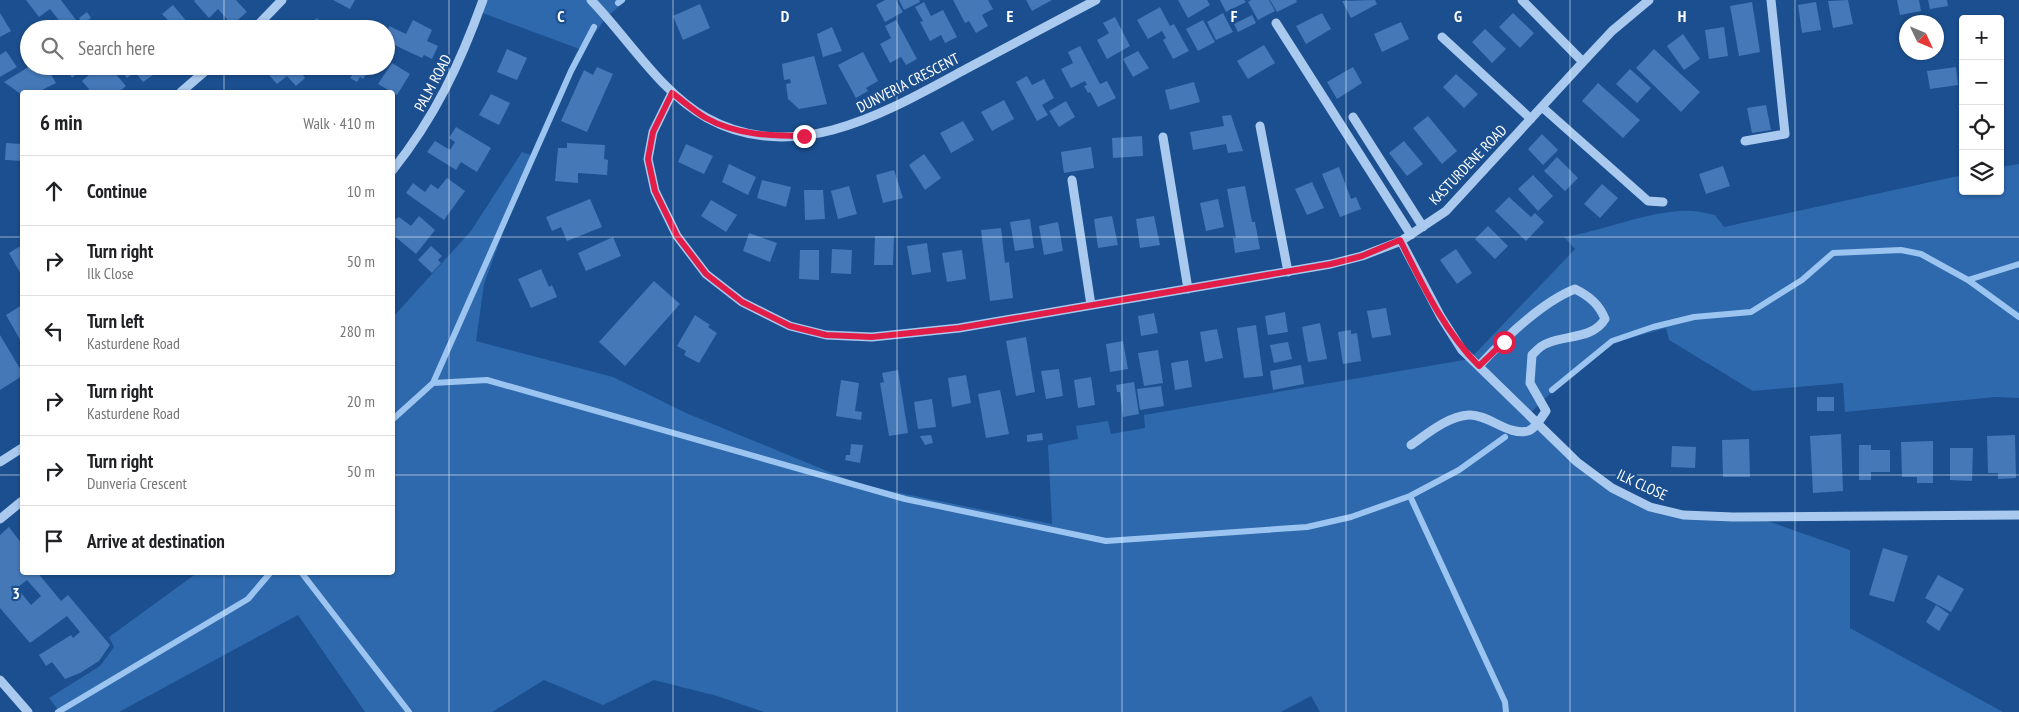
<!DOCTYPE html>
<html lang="en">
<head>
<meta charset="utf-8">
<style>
  :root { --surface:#fff; --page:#f2f2f2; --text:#202124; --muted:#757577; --line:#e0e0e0 }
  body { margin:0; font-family:"PT Sans Narrow",sans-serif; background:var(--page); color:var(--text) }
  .controls { position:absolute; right:15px; top:15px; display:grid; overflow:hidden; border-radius:5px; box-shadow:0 1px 4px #0004 }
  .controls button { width:45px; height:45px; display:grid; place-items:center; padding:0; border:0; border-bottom:1px solid var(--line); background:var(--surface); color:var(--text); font:25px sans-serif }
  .compass { position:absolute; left:1899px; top:15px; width:45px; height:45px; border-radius:50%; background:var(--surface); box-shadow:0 1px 4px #0004; rotate:134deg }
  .stop { position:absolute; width:15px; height:15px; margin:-11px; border:4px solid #e11d48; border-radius:50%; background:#fff }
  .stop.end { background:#e11d48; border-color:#fff; box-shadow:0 1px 5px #0008 }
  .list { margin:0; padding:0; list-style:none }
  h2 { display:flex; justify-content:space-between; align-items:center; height:65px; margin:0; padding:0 20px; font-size:21px }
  h2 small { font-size:16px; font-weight:400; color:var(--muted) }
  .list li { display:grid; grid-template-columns:32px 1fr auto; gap:15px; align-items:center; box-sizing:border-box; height:70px; padding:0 20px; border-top:1px solid var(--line) }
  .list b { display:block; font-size:19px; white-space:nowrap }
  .list p { margin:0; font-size:16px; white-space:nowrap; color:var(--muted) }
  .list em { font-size:16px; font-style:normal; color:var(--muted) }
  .icon { flex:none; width:28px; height:28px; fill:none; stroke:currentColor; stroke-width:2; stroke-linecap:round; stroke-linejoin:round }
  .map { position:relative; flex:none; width:2019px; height:712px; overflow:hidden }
  .search { position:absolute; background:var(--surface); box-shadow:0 1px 4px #0004; left:20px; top:20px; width:375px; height:55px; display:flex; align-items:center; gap:12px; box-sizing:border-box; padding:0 18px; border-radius:28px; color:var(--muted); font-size:19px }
  .panel { position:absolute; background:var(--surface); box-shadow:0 1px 4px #0004; left:20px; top:90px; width:375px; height:485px; border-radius:5px }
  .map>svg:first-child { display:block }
  .green { fill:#2e69ad }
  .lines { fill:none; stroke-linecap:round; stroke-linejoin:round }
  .stream { stroke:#9cc4f0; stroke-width:6 }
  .building { fill:#4478b7; fill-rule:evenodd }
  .minor { stroke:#a9c9ee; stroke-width:9 }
  .route { stroke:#e11d48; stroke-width:6 }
  .grid { fill:none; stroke:#fff; stroke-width:1; stroke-opacity:0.55 }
  .labels { text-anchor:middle; stroke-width:4.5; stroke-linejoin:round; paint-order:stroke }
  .street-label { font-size:15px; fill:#fff; stroke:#1b4f8f }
  .grid-label { font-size:16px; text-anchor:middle; font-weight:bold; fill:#fff; stroke:#1b4f8f; stroke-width:4.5; stroke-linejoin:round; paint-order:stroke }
</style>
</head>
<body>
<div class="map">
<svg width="2019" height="712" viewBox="0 0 2019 712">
  <rect width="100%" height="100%" fill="#1b4f8f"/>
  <path class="green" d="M484,0H626L606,18L582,50L480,12Z
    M522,152L531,155L484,284L476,341L613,377L686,413L861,485L1052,524L1048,445L1078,439L1076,426L1108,421L1111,434L1145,428L1144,415L1470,359L1575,249L1564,237C1606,231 1651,209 1692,211C1700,211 1708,214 1715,215L1724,227L1963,175V191H2000V167L2019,164V398L1995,397L1845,412L1843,383L1753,391L1669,340L1666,328L1613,343L1550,394L1527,416L1575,464L1648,509L1762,519L1850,550V628L2003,712H1320L1311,696L1281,712H764L717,696L654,680L603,705L544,680L492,712H365L298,615L119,712H60L49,698L100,666L114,647L109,637L197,573L392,572L393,317L471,231Z"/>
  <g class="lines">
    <path class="stream" d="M618,3L622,0
      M1968,280L2019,264
      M433,383L571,71L594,27
      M1552,390L1612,341L1653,327L1694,317L1751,312L1802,280L1833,253L1901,250L1921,254L1968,280L2019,317
      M392,420L433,383L487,380L905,499L1106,541L1307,527L1351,517L1410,496L1459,470L1505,437
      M1410,496L1505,702L1506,712
      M301,572L409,712
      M58,712L248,599L271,572"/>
  </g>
  <path class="building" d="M26,0H61L76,20L65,28L50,9L39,17Z
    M195,0H236L247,12L232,25L218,9L209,18L194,1Z
    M333,0H355L350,9Z
    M885,0H896L903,12L885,22L876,5Z
    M899,0H919L920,2L904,10Z
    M953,0H988L993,9L982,15L988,26L976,33L969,21L965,23Z
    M1026,0H1052L1032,11Z
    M1178,0H1207L1210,5L1188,18Z
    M1220,0H1244L1246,2L1226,12Z
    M1251,0H1269L1275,11L1258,20L1248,2Z
    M1270,0H1296L1297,2L1277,12Z
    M1375,0L1377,4L1351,18L1342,1Z
    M1848,0L1853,24L1833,28L1828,1Z
    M1897,0H1919L1921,11L1900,15Z
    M1928,0H1947L1948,6L1930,9Z
    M924,2L931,16L943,10L957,37L945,43L941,35L930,41L920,22L923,21L915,7Z
    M1752,2L1760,52L1739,56L1730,6Z
    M1816,2L1821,30L1802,33L1798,5Z
    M700,4L710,28L683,40L673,16Z
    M173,5L193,29H164L171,23L162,14Z
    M1160,7L1170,26L1174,24L1189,51L1173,59L1163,40L1166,38L1162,31L1148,39L1137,20Z
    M87,12L91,18L83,24L79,18Z
    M0,13L11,31L0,37Z
    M1223,13L1233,32L1216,40L1207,22Z
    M1322,13L1331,29L1306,44L1296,26Z
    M1513,13L1534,33L1520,48L1499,27Z
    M1252,15L1256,23L1238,32L1234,24Z
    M1115,17L1130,46L1107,59L1097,40L1109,33L1103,23Z
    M317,18L328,29H305L308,26Z
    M56,19L64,29H43Z
    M413,20L432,30L427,41L438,46L432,59L424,55L422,58L386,41L389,26L406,34Z
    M896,20L917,59L906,65L901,57L890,63L880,44L891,38L885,26Z
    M1203,20L1215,42L1198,51L1186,29Z
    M1401,22L1409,39L1382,52L1374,34Z
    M832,27L842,51L823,57L817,34Z
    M1724,27L1728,56L1709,59L1705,30Z
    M1485,29L1506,49L1492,63L1472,42Z
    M1683,34L1700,59L1684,70L1667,46Z
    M1264,45L1275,63L1248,79L1237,61Z
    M1080,46L1100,84L1107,81L1116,98L1098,107L1090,92L1088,93L1084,86L1087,85L1085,81L1071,88L1061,69L1073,63L1068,52Z
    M507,49L527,58L517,80L497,72Z
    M1654,49L1700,92L1681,112L1636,68Z
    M6,51L17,67L0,77V55Z
    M1138,51L1149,68L1133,77L1123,59Z
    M863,52L878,81L866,88L868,91L856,98L838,65Z
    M814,56L827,104L799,109L788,99L786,84L791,83L790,79L784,80L782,64Z
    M392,63L410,74L397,95L378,84Z
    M30,66H46L56,83L38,92H22V95L4,82Z
    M64,66H84L85,67L72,78Z
    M99,66H109L126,86L119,92H88L86,91L89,89L82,81Z
    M117,66H146L153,75L143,82L135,72L127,78Z
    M265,66H297L305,78L296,86L287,76L277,84L263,68Z
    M358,66L369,70L363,79L360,77L357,82L350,78Z
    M597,67L613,74L587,132L561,121L584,70L593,75Z
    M1353,67L1362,83L1337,99L1327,82Z
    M1956,67L1958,85L1930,89L1927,71Z
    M1630,69L1651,88L1637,103L1616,84Z
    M1456,74L1478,94L1464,108L1443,87Z
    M1027,76L1032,85L1044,79L1054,98L1042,105L1048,115L1037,121L1016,82Z
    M1194,82L1200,102L1170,110L1165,90Z
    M1598,83L1640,120L1623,138L1582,101Z
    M491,94L510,103L499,125L479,115Z
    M1004,100L1014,119L992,131L981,112Z
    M1066,101L1075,117L1059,127L1049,111Z
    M1766,105L1771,130L1752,133L1747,108Z
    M1231,115L1243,151L1228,153L1226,144L1193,150L1190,132L1224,126L1222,116Z
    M1428,116L1457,151L1442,164L1413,128Z
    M963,121L974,140L951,153L940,133Z
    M456,127L491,148L477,172L461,162L456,170L427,152L435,141L450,150L455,142L449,138Z
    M1542,134L1558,150L1543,165L1528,149Z
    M1142,136L1143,156L1113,158L1112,138Z
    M1404,141L1423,164L1407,176L1389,153Z
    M6,143L22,144V161L5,160Z
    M567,143L605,145L604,159L608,160L607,175L578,173V183L555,181L558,148H567Z
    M686,144L713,156L704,174L678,162Z
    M1091,147L1094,168L1064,173L1061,152Z
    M924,154L941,178L925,190L909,165Z
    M1557,157L1578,178L1565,191L1544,171Z
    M729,164L756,177L748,195L722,182Z
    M1723,166L1730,186L1706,194L1699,174Z
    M1339,167L1351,199L1356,197L1361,209L1340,217L1322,174Z
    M894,170L903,198L883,203L876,175Z
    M1533,175L1553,196L1538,211L1518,189Z
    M447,178L465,191L444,220L406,193L413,183L425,192L431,184L438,189Z
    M762,180L791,187L786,207L757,198Z
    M1312,182L1324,208L1307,215L1295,189Z
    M1602,184L1618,198L1600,218L1584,204Z
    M849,186L857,214L838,219L831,191Z
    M1245,186L1252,222H1255L1260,249L1235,253L1233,238H1236L1227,189Z
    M804,190H823L825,219L805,220Z
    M1509,197L1531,217L1535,213L1544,222L1526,241L1495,211Z
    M590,199L602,227L567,241L561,227L552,231L546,217Z
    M1218,199L1224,227L1206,231L1200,203Z
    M711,200L737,215L726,232L701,216Z
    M419,216L435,230L416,254L392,234V221L399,217L411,226Z
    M1112,216L1118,245L1098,248L1094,219Z
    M1154,216L1160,245L1140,248L1136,219Z
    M1030,219L1034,248L1015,251L1010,222Z
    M1058,222L1063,251L1044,255L1039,226Z
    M1488,226L1508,246L1495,259L1475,239Z
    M1001,228L1005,263L1009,262L1013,298L990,301L981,230Z
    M749,233L777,243L770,262L743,251Z
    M875,236H894L893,265H874Z
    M613,237L621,256L586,271L578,253Z
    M927,243L931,272L912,275L907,246Z
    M22,245V276L9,253Z
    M431,246L442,256L438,260L441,263L432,273L418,260Z
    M832,249L852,250L851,274L831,273Z
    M1456,249L1472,273L1457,284L1440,260Z
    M800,250H819V280L799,279Z
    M962,250L966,279L947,282L942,253Z
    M541,269L549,287L552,285L557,297L531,308L518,279Z
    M654,281L680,304L625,366L599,342Z
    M22,305V343L6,315Z
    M1386,308L1391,335L1372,338L1367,311Z
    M1285,312L1288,332L1268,335L1265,316Z
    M1154,313L1158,333L1141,336L1138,316Z
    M695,315L710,325L708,327L717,333L699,363L684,355L686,351L677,346Z
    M1320,323L1327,359L1308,362L1302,327Z
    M1256,325L1263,376L1244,378L1237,328Z
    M1217,329L1223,358L1205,362L1200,332Z
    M1351,330V334L1357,333L1361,361L1343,364L1338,332Z
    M0,335L22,372V376L0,390Z
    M1026,337L1035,392L1016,396L1006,341Z
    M1123,341L1128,369L1110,372L1106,344Z
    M1288,342L1292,359L1274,363L1270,345Z
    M1158,350L1163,383L1144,386L1138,353Z
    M1188,360L1192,387L1175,390L1171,363Z
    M1301,365L1304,384L1273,390L1270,371Z
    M1059,369L1063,396L1046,399L1041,371Z
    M898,370L908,433L889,436L880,383L884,382L882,373Z
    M966,375L971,403L952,407L948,378Z
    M1091,377L1095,405L1078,408L1074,380Z
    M841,380L859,383L855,411L862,412L861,420L836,416Z
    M1134,382L1139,414L1123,417L1120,392H1117L1116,385Z
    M1161,386L1164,406L1140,410L1137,389Z
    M1000,390L1009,434L986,438L978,394Z
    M1817,397H1834V411H1817Z
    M932,399L936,427L918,429L914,402Z
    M1042,433L1043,440L1027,442V435Z
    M1841,434L1843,491L1813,493L1810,436Z
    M931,435L933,443L925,445L920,436Z
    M2015,435L2016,478L1998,479V473H1988L1987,436Z
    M1749,439L1750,477H1723L1722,440Z
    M1933,441V483H1917V477H1902L1901,442Z
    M851,444L863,445L860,463L845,460L846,455H850Z
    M1859,445H1871V450H1890V472H1871V480H1859Z
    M1672,446L1696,447L1695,468L1671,467Z
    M1950,448H1973L1972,481L1950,480Z
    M9,527L22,544V572H37L61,601L68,595L110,645L99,661L80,673L65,679L52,662L46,666L39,655L71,635L73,638L80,632L67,616L30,643L0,608V535ZM27,580L41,596L31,605L17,588Z
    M1883,548L1908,556L1894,602L1869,595Z
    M1938,575L1964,589L1951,612L1925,598Z
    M1936,605L1949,614L1939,631L1926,622Z"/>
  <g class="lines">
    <path class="minor" d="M591,0C628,38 661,93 707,118C796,167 888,111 966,69C1009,46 1052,23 1096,0
      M1522,0L1583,62
      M1276,23L1411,235
      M254,29L282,0
      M1442,37L1531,119
      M181,92L211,66
      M672,93L653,132L648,159L655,191L677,236L706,274L742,302L790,326L826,335L872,337L959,328L1331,264L1362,256L1401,241L1446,211L1583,62L1612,31L1649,0
      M1542,107L1648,201L1663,202
      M1353,117L1423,227
      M1260,126L1288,272
      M1163,137L1188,289
      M1745,141L1785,134L1771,0
      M392,171C435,117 460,64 483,0
      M1072,180L1091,305
      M1401,241L1441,317L1462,350L1577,462L1612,488L1650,507L1683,515L1733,517L2019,515
      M1411,445C1427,434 1448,416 1469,415C1488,414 1508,436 1528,431C1535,429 1542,417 1546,411L1530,383L1532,355C1537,350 1541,345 1548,343C1566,335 1593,339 1605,319C1599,304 1589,296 1575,289C1542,302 1503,340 1479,366
      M0,462L22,448
      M0,519L22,501
      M0,680L28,712"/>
  </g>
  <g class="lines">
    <path class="route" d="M804,136C771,136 736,135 706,118C694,111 683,101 672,93L653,132L648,159L655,191L677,236L706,274L742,302L790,326L826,335L872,337L959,328L1331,264L1362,256L1400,240C1422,284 1444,331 1479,366L1504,342"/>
  </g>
  <path class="grid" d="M224,0V29M449,0V712M673,0V712M897,0V712M1122,0V712M1346,0V712M1570,0V712M1795,0V712M224,66V92M0,237H22M392,237H2019M0,475H22M392,475H2019M224,572V712"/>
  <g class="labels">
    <g class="street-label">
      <text transform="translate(433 83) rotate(-62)" y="5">PALM ROAD</text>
      <text transform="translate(908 83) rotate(-27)" y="5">DUNVERIA CRESCENT</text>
      <text transform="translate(1468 165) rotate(-46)" y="5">KASTURDENE ROAD</text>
      <text transform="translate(1642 485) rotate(25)" y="5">ILK CLOSE</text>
    </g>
  </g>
  <g class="grid-label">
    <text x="561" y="22">C</text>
    <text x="785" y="22">D</text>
    <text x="1010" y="22">E</text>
    <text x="1234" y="22">F</text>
    <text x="1458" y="22">G</text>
    <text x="1682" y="22">H</text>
    <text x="16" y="599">3</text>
  </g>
</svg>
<div class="controls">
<button>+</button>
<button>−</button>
<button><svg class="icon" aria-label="locate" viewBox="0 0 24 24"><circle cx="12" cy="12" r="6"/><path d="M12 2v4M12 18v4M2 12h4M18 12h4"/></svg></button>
<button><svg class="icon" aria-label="layers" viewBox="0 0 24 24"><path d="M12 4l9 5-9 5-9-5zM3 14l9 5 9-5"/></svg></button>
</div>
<svg class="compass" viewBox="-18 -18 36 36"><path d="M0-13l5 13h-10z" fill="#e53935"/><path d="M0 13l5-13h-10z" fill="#757577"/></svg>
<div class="stop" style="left:1504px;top:342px"></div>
<div class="stop end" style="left:804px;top:136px"></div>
<div class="search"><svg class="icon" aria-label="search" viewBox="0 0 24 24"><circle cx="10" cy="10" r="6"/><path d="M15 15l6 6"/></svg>Search here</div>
<section class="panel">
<h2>6 min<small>Walk · 410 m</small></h2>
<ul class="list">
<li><svg class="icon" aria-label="ahead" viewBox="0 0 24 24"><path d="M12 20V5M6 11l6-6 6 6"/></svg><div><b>Continue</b></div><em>10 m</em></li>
<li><svg class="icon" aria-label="right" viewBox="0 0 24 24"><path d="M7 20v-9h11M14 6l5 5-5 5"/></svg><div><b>Turn right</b><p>Ilk Close</p></div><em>50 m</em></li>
<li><svg class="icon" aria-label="left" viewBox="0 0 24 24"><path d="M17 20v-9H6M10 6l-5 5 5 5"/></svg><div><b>Turn left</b><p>Kasturdene Road</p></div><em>280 m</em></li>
<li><svg class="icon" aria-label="right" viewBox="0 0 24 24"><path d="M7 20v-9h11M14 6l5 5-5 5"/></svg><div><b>Turn right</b><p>Kasturdene Road</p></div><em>20 m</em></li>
<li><svg class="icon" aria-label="right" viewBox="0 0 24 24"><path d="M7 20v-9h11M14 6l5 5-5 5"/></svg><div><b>Turn right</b><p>Dunveria Crescent</p></div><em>50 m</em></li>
<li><svg class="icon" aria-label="arrive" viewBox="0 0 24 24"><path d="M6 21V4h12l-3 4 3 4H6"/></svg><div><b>Arrive at destination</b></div></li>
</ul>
</section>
</div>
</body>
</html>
